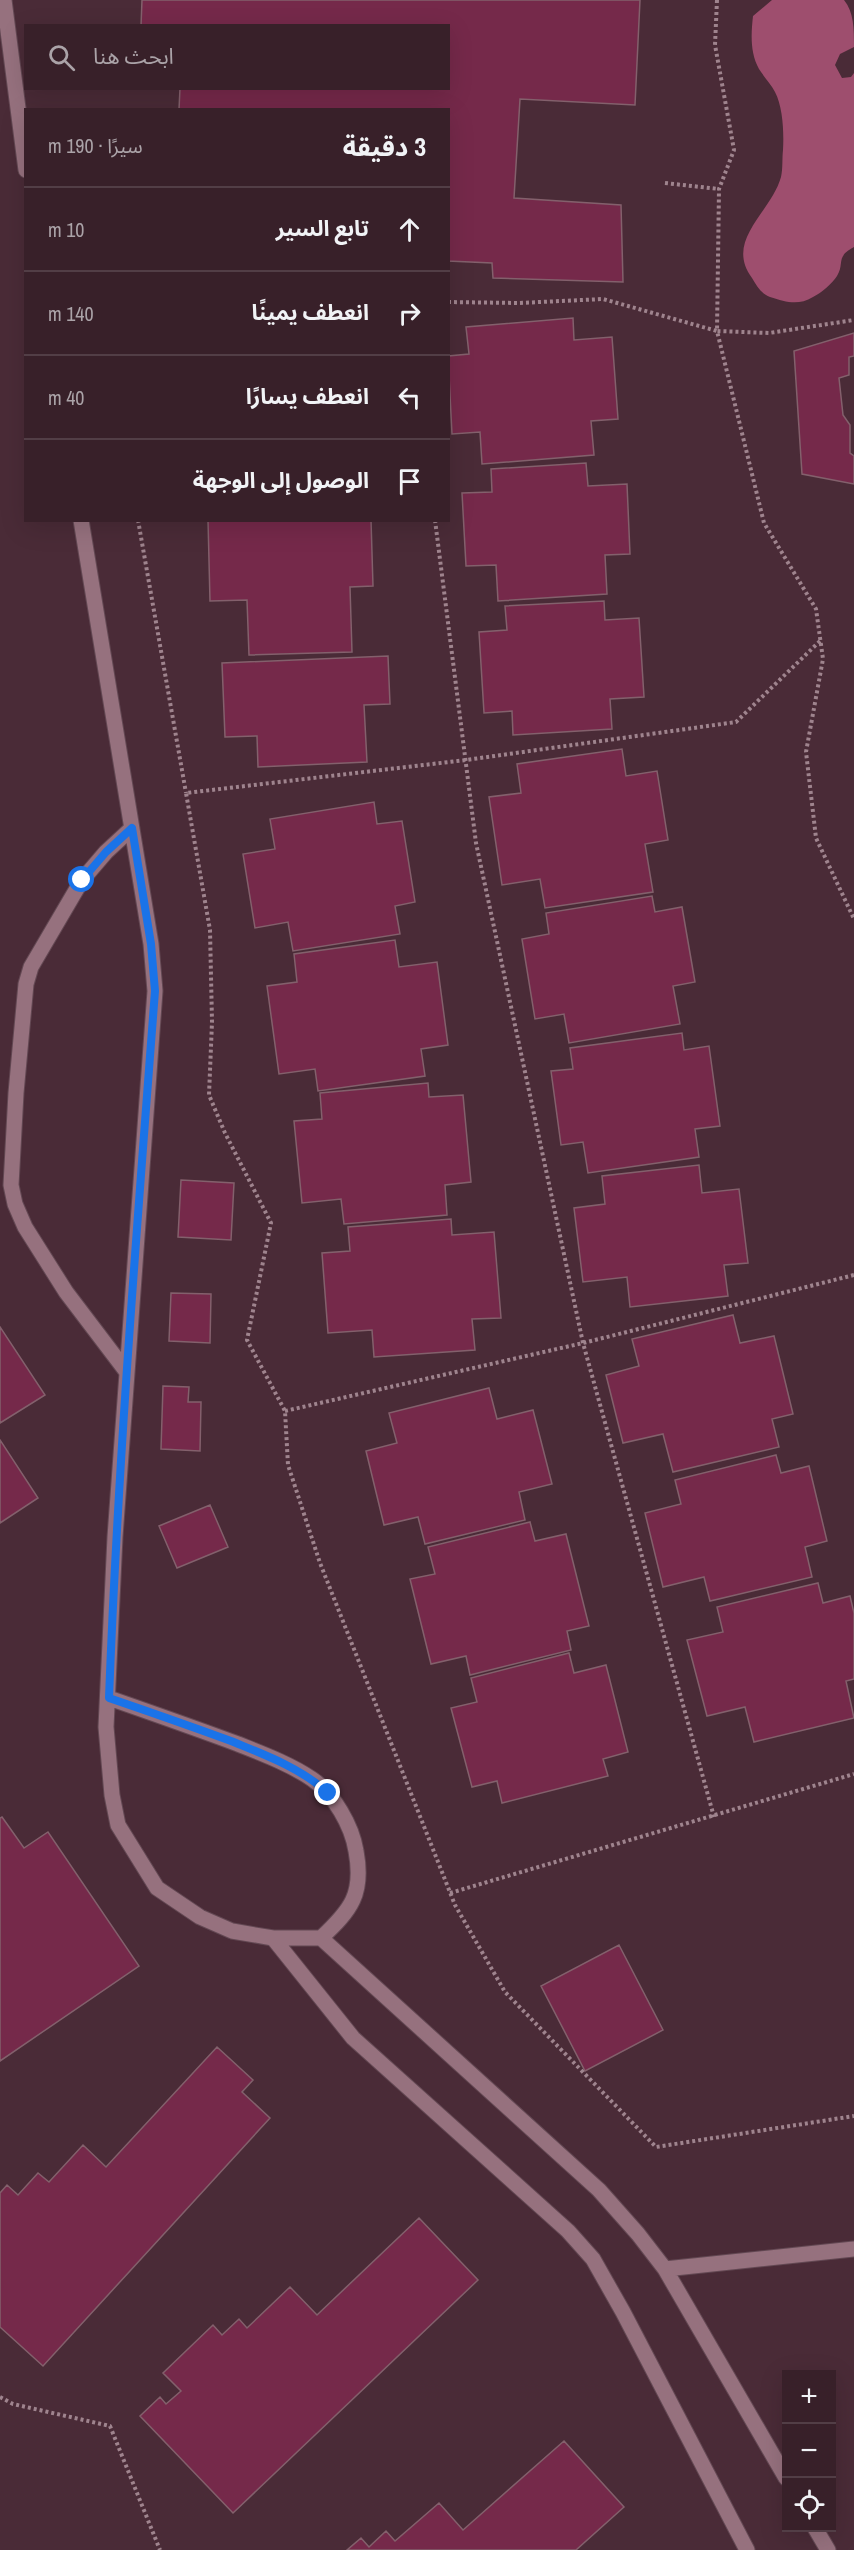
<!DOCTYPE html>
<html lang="ar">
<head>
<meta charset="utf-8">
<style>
  :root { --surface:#382029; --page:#3f2831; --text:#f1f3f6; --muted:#aba3a8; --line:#523e46 }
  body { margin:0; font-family:"Archivo Narrow","Noto Sans Arabic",sans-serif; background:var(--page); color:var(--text); direction:rtl }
  .controls { position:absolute; right:18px; bottom:18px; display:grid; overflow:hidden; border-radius:0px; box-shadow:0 6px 24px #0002 }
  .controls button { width:54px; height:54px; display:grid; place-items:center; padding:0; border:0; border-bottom:2px solid var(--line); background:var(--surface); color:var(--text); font:30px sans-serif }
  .stop { position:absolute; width:18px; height:18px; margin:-14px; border:4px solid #1a73e8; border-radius:50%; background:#fff }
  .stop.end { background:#1a73e8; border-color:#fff; box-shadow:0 2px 6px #0008 }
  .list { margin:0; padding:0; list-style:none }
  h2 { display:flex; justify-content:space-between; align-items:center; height:78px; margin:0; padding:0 24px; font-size:26px }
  h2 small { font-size:20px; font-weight:400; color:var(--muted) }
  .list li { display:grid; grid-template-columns:39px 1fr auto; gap:18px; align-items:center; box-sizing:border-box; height:84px; padding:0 24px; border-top:2px solid var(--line) }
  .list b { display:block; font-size:22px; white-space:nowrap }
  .list em { font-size:20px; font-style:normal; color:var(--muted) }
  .icon { flex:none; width:33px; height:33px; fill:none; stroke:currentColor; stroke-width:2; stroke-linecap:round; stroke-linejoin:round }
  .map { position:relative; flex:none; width:854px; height:2550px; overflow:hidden; direction:ltr }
  .search { position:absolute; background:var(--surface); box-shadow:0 6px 24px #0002; left:24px; top:24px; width:426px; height:66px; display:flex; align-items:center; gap:15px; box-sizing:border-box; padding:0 21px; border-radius:0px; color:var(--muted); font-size:22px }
  .panel { position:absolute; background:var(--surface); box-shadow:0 6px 24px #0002; left:24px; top:108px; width:426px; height:414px; border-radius:0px; direction:rtl }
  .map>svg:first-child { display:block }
  .water { fill:#9e4e6e }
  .building { fill:#75294a; stroke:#83606c; stroke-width:1.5 }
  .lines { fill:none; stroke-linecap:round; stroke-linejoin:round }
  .minor-casing { stroke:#634853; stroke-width:17 }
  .path { stroke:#9f848e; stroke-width:4; stroke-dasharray:3 3; stroke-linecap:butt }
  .minor { stroke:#96717e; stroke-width:15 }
  .route { stroke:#1a73e8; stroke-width:8 }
</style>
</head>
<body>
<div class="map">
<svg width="854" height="2550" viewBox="0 0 854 2550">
  <rect width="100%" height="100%" fill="#4a2b37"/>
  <path class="water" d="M772,0H844C854,12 854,29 854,47L840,54L835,65L842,78L851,77L854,73V247C835,257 845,263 837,276C832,284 821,293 813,297C798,306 786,302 770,297C761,294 757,286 752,278C724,240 771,213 781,177C783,169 782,158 783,150C784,133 783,107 775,92C771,84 764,77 759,69C750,53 751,34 753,16Z"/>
  <path class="building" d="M142,0H640L635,105L520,99L514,198L621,205L623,282L493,278L492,263L448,261V110H179L180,88H448V26H141Z
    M573,318L574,340L612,337L618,419L591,421L594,455L482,464L480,432L452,434L448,356L469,354L466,327Z
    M854,333V356L849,357V375L839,378L843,415L850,425V453L854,456V484L802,474L794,351Z
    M586,463L588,486L627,484L630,554L605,555L607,594L498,601L496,565L466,566L462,493L492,492L491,469Z
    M208,520H371L373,586L350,587L352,652L249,655L247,600L210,601Z
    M604,601L605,620L639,618L644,697L610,699L612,729L513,735L512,711L484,713L479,632L507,630L505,606Z
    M388,656L390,704L364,705L367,762L258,767L257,736L225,737L222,663Z
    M622,749L626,776L657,771L668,840L645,844L653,892L545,908L540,879L502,885L489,797L521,793L517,764Z
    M374,802L377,824L402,821L415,902L395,906L400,934L293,951L288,922L255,928L243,854L275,849L270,819Z
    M652,896L655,912L682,907L695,982L673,986L680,1024L569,1043L564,1014L535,1019L522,939L549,934L546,913Z
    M395,940L399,967L437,962L448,1045L421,1049L425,1076L318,1091L315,1069L279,1074L267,986L297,982L294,954Z
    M682,1033L684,1050L709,1046L720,1126L695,1129L699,1157L588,1173L583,1142L561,1145L551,1071L573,1069L570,1048Z
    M428,1083L429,1097L463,1095L471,1182L445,1185L447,1215L344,1224L341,1199L302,1203L294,1121L322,1119L320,1093Z
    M699,1165L702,1193L739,1189L748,1263L724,1265L728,1296L630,1307L627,1277L583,1282L574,1208L605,1204L602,1176Z
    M181,1180L234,1183L231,1240L178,1237Z
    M451,1219L452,1235L494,1232L501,1318L472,1319L475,1350L374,1357L372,1330L328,1333L322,1253L350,1251L348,1227Z
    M171,1293L211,1294L210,1343L169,1341Z
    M733,1315L740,1343L774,1336L793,1414L772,1419L779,1447L673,1472L663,1434L623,1443L606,1375L639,1366L632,1339Z
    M0,1327L45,1395L0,1423Z
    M163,1386L189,1387L188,1402H201L200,1451L161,1449Z
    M489,1388L497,1419L533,1410L552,1484L519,1492L525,1520L425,1544L418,1517L384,1525L366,1451L397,1443L389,1413Z
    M0,1440L38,1498L0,1523Z
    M776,1455L781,1473L809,1466L827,1541L805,1547L812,1577L710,1601L704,1577L663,1587L645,1513L681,1504L675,1480Z
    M210,1505L228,1547L177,1568L159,1526Z
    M530,1522L535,1541L566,1534L589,1626L567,1631L571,1650L470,1675L466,1656L431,1664L410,1579L435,1574L428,1547Z
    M818,1583L823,1603L850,1596L854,1613V1679L846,1681L854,1718L754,1742L745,1707L707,1716L687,1640L723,1632L717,1607Z
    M569,1653L574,1673L606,1665L628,1752L603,1759L608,1776L502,1803L497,1781L472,1787L451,1708L477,1702L471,1678Z
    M2,1817L24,1848L48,1832L139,1966L0,2061V1818Z
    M619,1945L663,2030L585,2071L541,1986Z
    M217,2047L253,2080L242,2092L270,2118L43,2366L0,2327V2193L7,2185L18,2195L38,2173L49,2182L83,2145L106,2167Z
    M419,2218L478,2280L233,2513L140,2416L160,2397L166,2404L181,2391L163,2373L213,2325L222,2335L239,2319L247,2328L290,2287L317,2315Z
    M564,2441L624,2507L576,2550H347L361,2538L369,2547L386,2531L395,2541L439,2503L463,2530Z"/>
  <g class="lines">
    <defs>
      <path id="minor" d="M4,0L26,170
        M81,520L151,944L155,991L115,1537L106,1727L112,1795L118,1825L157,1888L200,1917L232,1931L273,1938H321L599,2190L638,2234L665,2269L786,2478
        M126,1371L66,1292L25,1227L15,1204L11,1185L16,1093L26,984L31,967L82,880L106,852L132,828
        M109,1698C152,1713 195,1728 238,1744C263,1754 290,1764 312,1779C334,1794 352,1826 356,1851C364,1894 351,1910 321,1938
        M273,1938L353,2038L568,2231L593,2259L623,2312L747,2550
        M665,2269L854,2249
        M815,2528L828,2550"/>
    </defs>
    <use href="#minor" class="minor-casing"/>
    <path class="path" d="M717,0L715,45L734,150L719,189L717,331L769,333L854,320
      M665,183L719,189
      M448,302L519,303L603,299L717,331L764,523L816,609L823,659L806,752L816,838L854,919
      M138,520L186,793
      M435,520L476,843L583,1343L714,1817
      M820,641L736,722L466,760L186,793L210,930L212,1022L209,1095L225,1133L271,1223L247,1340L285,1411L288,1465L320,1563L455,1905L505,1992L656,2147L854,2116
      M285,1411L583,1343L854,1275
      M450,1893L854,1774
      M0,2397L13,2404L110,2426L160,2550"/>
    <use href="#minor" class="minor"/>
  </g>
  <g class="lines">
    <path class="route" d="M82,880L106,852L132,828L151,944L155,991C137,1227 118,1462 109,1698C150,1712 190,1726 231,1741C265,1755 301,1768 328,1793"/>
  </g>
</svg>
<div class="controls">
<button>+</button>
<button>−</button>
<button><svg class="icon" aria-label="locate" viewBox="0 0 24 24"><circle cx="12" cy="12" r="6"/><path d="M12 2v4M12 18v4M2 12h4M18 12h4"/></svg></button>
</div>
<div class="stop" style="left:82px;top:880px"></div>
<div class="stop end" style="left:328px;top:1793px"></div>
<div class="search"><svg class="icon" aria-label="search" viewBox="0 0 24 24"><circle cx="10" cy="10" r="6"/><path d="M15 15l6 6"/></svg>ابحث هنا</div>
<section class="panel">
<h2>3 دقيقة<small>سيرًا · 190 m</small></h2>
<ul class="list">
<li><svg class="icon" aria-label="ahead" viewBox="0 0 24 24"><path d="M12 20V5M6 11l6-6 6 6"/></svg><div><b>تابع السير</b></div><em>10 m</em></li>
<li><svg class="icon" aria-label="right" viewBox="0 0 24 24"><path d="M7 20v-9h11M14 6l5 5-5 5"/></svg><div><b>انعطف يمينًا</b></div><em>140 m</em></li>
<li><svg class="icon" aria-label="left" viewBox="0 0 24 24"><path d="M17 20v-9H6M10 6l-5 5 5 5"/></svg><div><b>انعطف يسارًا</b></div><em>40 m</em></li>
<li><svg class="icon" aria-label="arrive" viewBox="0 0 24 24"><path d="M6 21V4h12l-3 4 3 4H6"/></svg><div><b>الوصول إلى الوجهة</b></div></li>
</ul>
</section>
</div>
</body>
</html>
